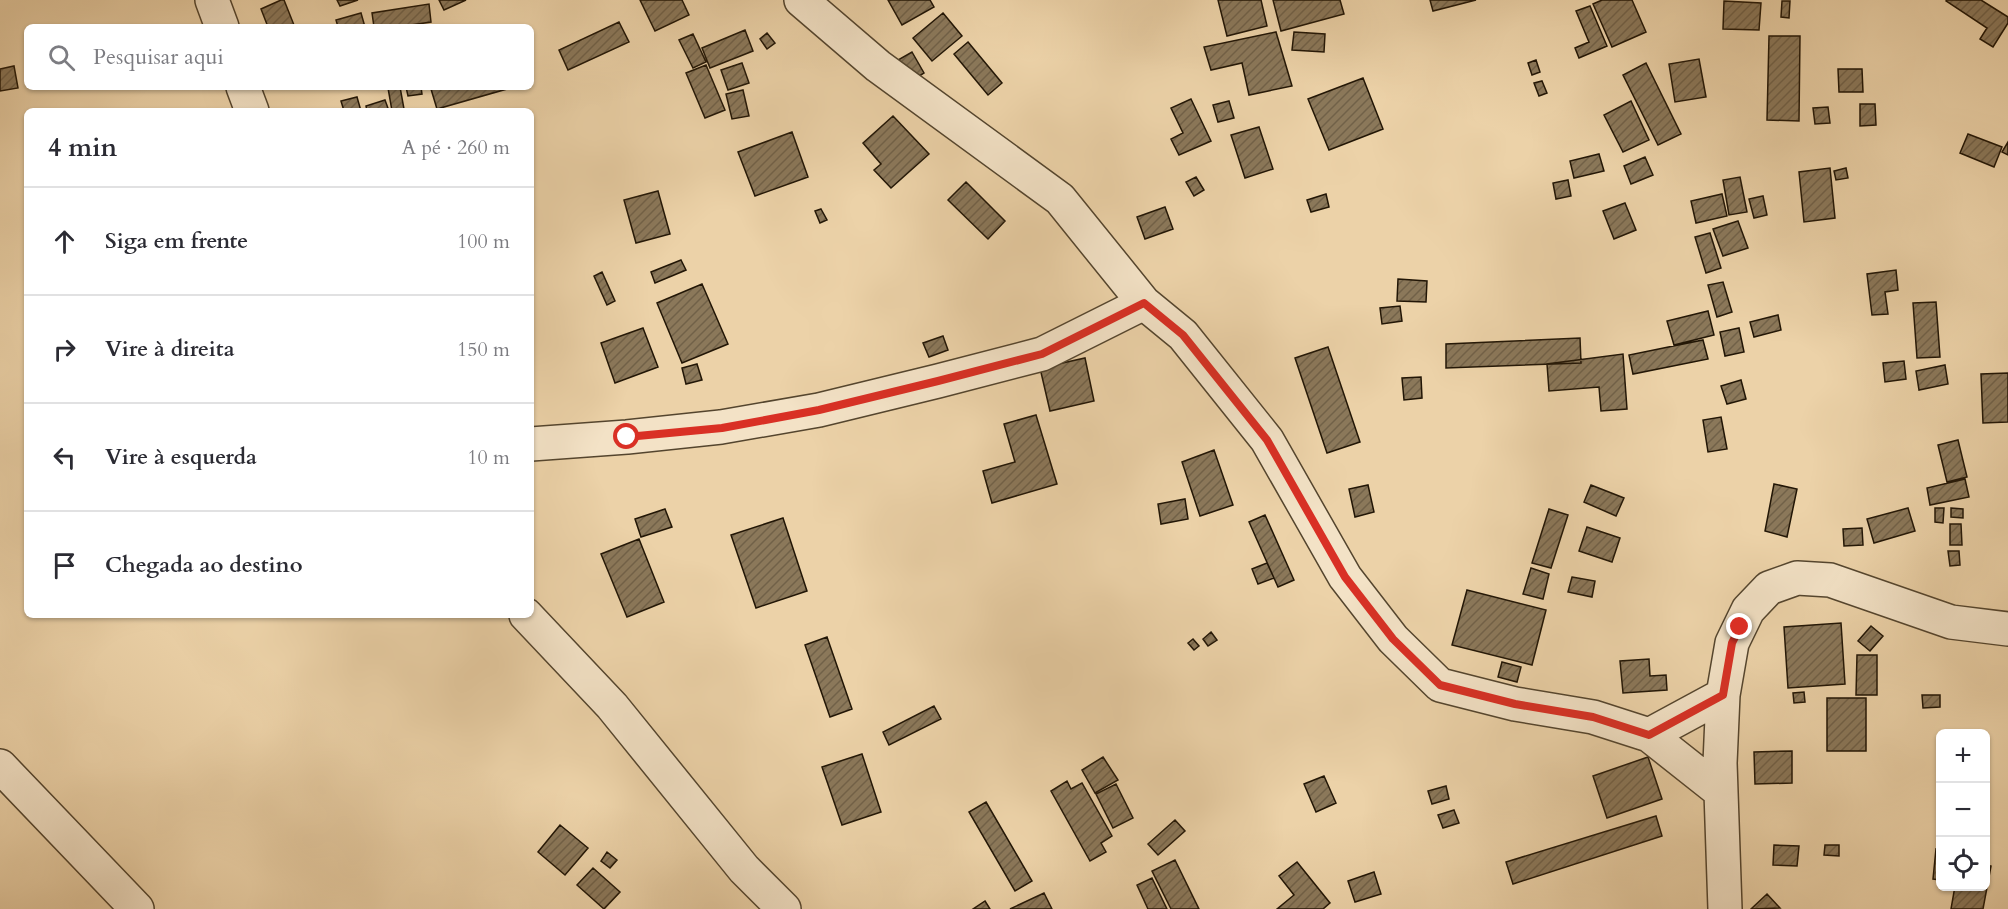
<!DOCTYPE html>
<html lang="pt">
<head>
<meta charset="utf-8">
<style>
  :root { --surface:#fff; --page:#f2f2f3; --text:#2b2b33; --muted:#7c7c81; --line:#e1e1e2 }
  body { margin:0; font-family:Cardo,serif; background:var(--page); color:var(--text) }
  .controls { position:absolute; right:18px; bottom:18px; display:grid; overflow:hidden; border-radius:9px; box-shadow:0 2px 4px #0004 }
  .controls button { width:54px; height:54px; display:grid; place-items:center; padding:0; border:0; border-bottom:2px solid var(--line); background:var(--surface); color:var(--text); font:30px sans-serif }
  .stop { position:absolute; width:18px; height:18px; margin:-14px; border:4px solid #d93025; border-radius:50%; background:#fff }
  .stop.end { background:#d93025; border-color:#fff; box-shadow:0 2px 6px #0008 }
  .list { margin:0; padding:0; list-style:none }
  h2 { display:flex; justify-content:space-between; align-items:center; height:78px; margin:0; padding:0 24px; font-size:26px }
  h2 small { font-size:20px; font-weight:400; color:var(--muted) }
  .list li { display:grid; grid-template-columns:39px 1fr auto; gap:18px; align-items:center; box-sizing:border-box; height:108px; padding:0 24px; border-top:2px solid var(--line) }
  .list b { display:block; font-size:22px; white-space:nowrap }
  .list em { font-size:20px; font-style:normal; color:var(--muted) }
  .icon { flex:none; width:33px; height:33px; fill:none; stroke:currentColor; stroke-width:2; stroke-linecap:round; stroke-linejoin:round }
  .map { position:relative; flex:none; width:2008px; height:909px; overflow:hidden }
  .search { position:absolute; background:var(--surface); box-shadow:0 2px 4px #0004; left:24px; top:24px; width:510px; height:66px; display:flex; align-items:center; gap:15px; box-sizing:border-box; padding:0 21px; border-radius:9px; color:var(--muted); font-size:22px }
  .panel { position:absolute; background:var(--surface); box-shadow:0 2px 4px #0004; left:24px; top:108px; width:510px; height:510px; border-radius:9px }
  .map>svg:first-child { display:block }
  .building { fill:url(#building-hatch); stroke:#221606; stroke-width:1.5 }
  .lines { fill:none; stroke-linecap:round; stroke-linejoin:round }
  .minor-casing { stroke:#54452e; stroke-width:36 }
  .minor { stroke:#f3e2c6; stroke-width:33 }
  .route { stroke:#d93025; stroke-width:8 }
</style>
</head>
<body>
<div class="map">
<svg width="2008" height="909" viewBox="0 0 2008 909">
  <defs>
    <pattern id="building-hatch" width="6" height="6" patternUnits="userSpaceOnUse" patternTransform="scale(1.5)"><rect width="6" height="6" fill="#8b785a"/><path d="M-1 1l2-2M0 6l6-6M5 7l2-2" fill="none" stroke="#716148"/></pattern>
  </defs>
  <rect width="100%" height="100%" fill="#ecd2a8"/>
  <filter id="stains"><feTurbulence type="fractalNoise" baseFrequency=".00333" numOctaves="4"/><feColorMatrix values="0 0 0 0 .2 0 0 0 0 .09 0 0 0 0 .02 0 0 0 .5 -.17"/></filter>
  <radialGradient id="worn" r=".72"><stop offset=".6" stop-color="#630" stop-opacity="0"/><stop offset="1" stop-color="#630" stop-opacity=".3"/></radialGradient>
  <path class="building" d="M281,0H284L294,25L289,27H268L261,9Z
    M337,0H358L340,6Z
    M439,0H466L444,10Z
    M640,0H682L689,15L655,31Z
    M888,0H930L934,7L902,25Z
    M1218,0H1261L1267,26L1227,36Z
    M1273,0H1340L1344,14L1281,31Z
    M1430,0H1476L1433,11Z
    M1602,0H1632L1646,32L1612,47L1593,4Z
    M1947,0H1981L2008,17V23L1993,47L1980,39L1987,28L1946,1Z
    M1724,1L1761,3L1759,30L1723,29Z
    M1782,1H1790L1789,18L1781,17Z
    M429,4L431,22L397,27H374L372,13Z
    M1590,6L1607,46L1579,58L1575,48L1589,42L1576,11Z
    M361,13L365,27H338L336,20Z
    M943,13L962,36L932,61L913,38Z
    M619,22L629,42L568,70L559,50Z
    M745,30L753,51L710,68L702,48Z
    M1276,32L1292,86L1249,95L1242,63L1211,70L1204,47Z
    M1294,32L1325,34L1324,52L1292,50Z
    M767,33L775,43L767,49L760,39Z
    M693,34L706,62L693,68L679,40Z
    M1769,36H1800L1799,121L1767,120Z
    M968,42L1002,83L988,95L954,54Z
    M912,52L924,73L910,82L898,60Z
    M1699,59L1706,97L1675,102L1669,64Z
    M1536,60L1540,72L1532,75L1528,63Z
    M742,63L749,83L728,90L721,70Z
    M1646,63L1681,134L1658,145L1623,75Z
    M706,65L725,110L705,118L686,73Z
    M14,66L18,88L0,91V69Z
    M1838,69H1862L1863,92H1839Z
    M1363,78L1383,129L1329,150L1308,99Z
    M1542,81L1547,93L1539,96L1534,83Z
    M400,87L404,109L392,111L388,88Z
    M406,87H421L422,94L408,96Z
    M440,87H514L437,109L431,89Z
    M743,90L749,116L732,119L726,94Z
    M357,97L361,111H344L341,101Z
    M1191,99L1211,141L1179,155L1171,139L1183,133L1171,108Z
    M385,100L389,111H367L366,106Z
    M1229,101L1234,118L1218,122L1213,105Z
    M1631,101L1649,140L1623,152L1604,115Z
    M1860,104H1875L1876,125L1860,126Z
    M1828,107L1830,123L1815,124L1813,108Z
    M893,116L929,154L891,188L874,170L881,164L863,143Z
    M1259,127L1273,169L1245,178L1231,135Z
    M792,132L808,177L755,196L738,152Z
    M1968,134L2002,147L1994,167L1960,153Z
    M2008,142V155L2002,152Z
    M1599,154L1604,171L1574,178L1570,161Z
    M1645,157L1653,175L1631,184L1624,166Z
    M1830,168L1835,218L1804,222L1799,172Z
    M1846,168L1848,178L1836,180L1834,171Z
    M1196,177L1204,190L1194,196L1186,182Z
    M1740,177L1747,212L1729,215L1723,180Z
    M1568,180L1571,196L1556,199L1553,183Z
    M966,182L1005,221L988,239L948,200Z
    M658,191L670,234L636,243L624,200Z
    M1326,194L1329,207L1311,212L1307,200Z
    M1722,194L1727,216L1696,223L1691,201Z
    M1763,196L1767,215L1754,218L1749,199Z
    M1625,203L1636,230L1614,239L1603,211Z
    M1165,207L1173,229L1145,239L1137,217Z
    M821,209L827,220L820,223L815,211Z
    M1738,221L1748,248L1723,256L1713,229Z
    M1710,233L1721,268L1706,273L1695,237Z
    M681,260L686,270L655,283L651,272Z
    M1896,270L1898,290L1885,292L1888,314L1872,315L1867,274Z
    M602,272L615,301L607,305L594,276Z
    M1398,279L1427,281L1426,302L1397,301Z
    M1723,282L1732,312L1717,317L1708,285Z
    M702,284L728,344L682,363L657,303Z
    M1936,302L1940,357L1917,358L1913,303Z
    M1400,306L1402,321L1382,324L1380,308Z
    M1708,311L1714,335L1674,345L1667,321Z
    M1778,315L1781,330L1754,337L1750,322Z
    M643,328L658,367L615,383L601,343Z
    M1739,328L1744,352L1725,356L1720,332Z
    M943,336L948,350L929,357L923,343Z
    M1580,338L1581,363L1446,368V344Z
    M1703,340L1708,359L1633,374L1629,355Z
    M1328,347L1360,442L1327,453L1295,358Z
    M1623,354L1627,409L1601,411L1599,387L1549,391L1547,364Z
    M1085,358L1094,401L1050,411L1040,368Z
    M1904,361L1906,379L1885,382L1883,363Z
    M697,364L702,380L686,384L682,368Z
    M1945,365L1948,384L1919,390L1916,371Z
    M2008,373V422L1983,423L1981,374Z
    M1421,377L1422,398L1404,400L1402,378Z
    M1741,380L1746,399L1727,404L1721,386Z
    M1036,415L1057,484L992,503L983,471L1015,462L1004,424Z
    M1721,417L1727,449L1708,452L1703,420Z
    M1958,440L1967,477L1947,482L1938,445Z
    M1214,450L1233,505L1200,516L1182,462Z
    M1965,479L1969,497L1930,505L1927,488Z
    M1774,484L1797,489L1787,537L1765,531Z
    M1368,485L1374,512L1355,517L1349,489Z
    M1591,485L1624,498L1616,516L1584,502Z
    M1185,499L1188,519L1161,524L1158,504Z
    M1908,508L1915,531L1874,543L1867,519Z
    M1935,508H1944L1943,523L1935,522Z
    M1951,508L1963,509V518L1951,517Z
    M665,509L672,527L641,537L635,519Z
    M1549,509L1568,515L1551,568L1532,563Z
    M1265,515L1294,580L1278,587L1249,522Z
    M783,518L807,591L756,608L731,535Z
    M1950,524H1961L1962,545H1950Z
    M1587,527L1620,538L1612,562L1579,551Z
    M1862,528L1863,545L1844,546L1843,529Z
    M639,539L664,602L627,617L601,554Z
    M1948,551H1959L1960,565L1950,566Z
    M1267,563L1274,578L1258,584L1252,569Z
    M1531,568L1549,574L1543,599L1523,594Z
    M1572,577L1595,581L1592,597L1568,592Z
    M1467,590L1546,610L1532,665L1452,645Z
    M1841,623L1845,684L1788,688L1784,627Z
    M1871,626L1883,636L1870,651L1858,641Z
    M1211,632L1217,640L1208,646L1203,639Z
    M827,637L852,709L830,717L805,645Z
    M1193,639L1199,646L1194,650L1188,643Z
    M1857,655H1877V695H1856Z
    M1649,659L1650,676L1666,675L1667,690L1623,693L1620,661Z
    M1502,662L1521,667L1517,682L1498,677Z
    M1804,692L1805,702L1794,703L1793,693Z
    M1922,695H1940V707L1923,708Z
    M1827,698H1866V751H1827Z
    M934,706L941,719L889,745L883,732Z
    M1792,751V783L1755,784L1754,752Z
    M862,754L881,812L842,825L822,767Z
    M1103,757L1118,780L1095,793L1082,770Z
    M1648,757L1662,799L1607,818L1593,776Z
    M1324,776L1336,803L1316,812L1304,784Z
    M1067,781L1071,789L1082,783L1112,836L1101,843L1106,852L1090,861L1051,791Z
    M1116,784L1133,818L1113,828L1096,794Z
    M1446,786L1449,799L1432,804L1428,791Z
    M986,802L1032,881L1015,891L969,812Z
    M1454,810L1459,823L1443,828L1438,815Z
    M1656,816L1662,836L1513,884L1506,862Z
    M1175,820L1185,831L1158,855L1148,844Z
    M560,825L588,848L565,875L538,852Z
    M1774,845L1799,846L1797,866L1773,865Z
    M1825,845H1839V856L1824,855Z
    M1936,849L1940,850V880L1933,879Z
    M607,852L617,860L610,868L601,861Z
    M1175,860L1199,909H1171L1152,871Z
    M1297,862L1330,903L1323,909H1277L1294,895L1279,876Z
    M1986,865L1991,866L1983,909H1951L1955,886H1986Z
    M593,868L620,892L604,909L577,885Z
    M1374,872L1381,894L1355,902L1348,881Z
    M1152,878L1167,909H1148L1137,885Z
    M1044,893L1052,909H1010Z
    M1767,894L1780,908L1752,909H1751Z
    M985,901L990,909H973Z"/>
  <g class="lines">
    <defs>
      <path id="minor" d="M212,0L222,27
        M801,0L878,66L1060,199L1144,303L1183,335L1267,440L1345,577L1393,639L1440,685L1515,704L1593,717L1649,735L1721,792
        M243,87L252,111
        M531,444L627,437L721,427L819,410L938,381L1042,354L1144,303
        M526,615L612,706L744,869L784,909
        M1649,735L1723,695
        M0,766L137,909
        M1725,909L1720,763L1723,695L1732,643L1748,610L1769,588L1797,578L1830,580L1951,622L2008,629"/>
    </defs>
    <use href="#minor" class="minor-casing"/>
    <use href="#minor" class="minor"/>
  </g>
  <g class="lines">
    <path class="route" d="M627,437L722,428L819,410L938,381L1042,354L1144,303L1183,335L1267,440L1345,577L1393,639L1440,685L1515,704L1593,717L1649,735L1723,695L1732,643L1740,627"/>
  </g>
  <rect width="100%" height="100%" filter="url(#stains)"/>
  <rect width="100%" height="100%" fill="url(#worn)"/>
</svg>
<div class="controls">
<button>+</button>
<button>−</button>
<button><svg class="icon" aria-label="locate" viewBox="0 0 24 24"><circle cx="12" cy="12" r="6"/><path d="M12 2v4M12 18v4M2 12h4M18 12h4"/></svg></button>
</div>
<div class="stop" style="left:627px;top:437px"></div>
<div class="stop end" style="left:1740px;top:627px"></div>
<div class="search"><svg class="icon" aria-label="search" viewBox="0 0 24 24"><circle cx="10" cy="10" r="6"/><path d="M15 15l6 6"/></svg>Pesquisar aqui</div>
<section class="panel">
<h2>4 min<small>A pé · 260 m</small></h2>
<ul class="list">
<li><svg class="icon" aria-label="ahead" viewBox="0 0 24 24"><path d="M12 20V5M6 11l6-6 6 6"/></svg><div><b>Siga em frente</b></div><em>100 m</em></li>
<li><svg class="icon" aria-label="right" viewBox="0 0 24 24"><path d="M7 20v-9h11M14 6l5 5-5 5"/></svg><div><b>Vire à direita</b></div><em>150 m</em></li>
<li><svg class="icon" aria-label="left" viewBox="0 0 24 24"><path d="M17 20v-9H6M10 6l-5 5 5 5"/></svg><div><b>Vire à esquerda</b></div><em>10 m</em></li>
<li><svg class="icon" aria-label="arrive" viewBox="0 0 24 24"><path d="M6 21V4h12l-3 4 3 4H6"/></svg><div><b>Chegada ao destino</b></div></li>
</ul>
</section>
</div>
</body>
</html>
